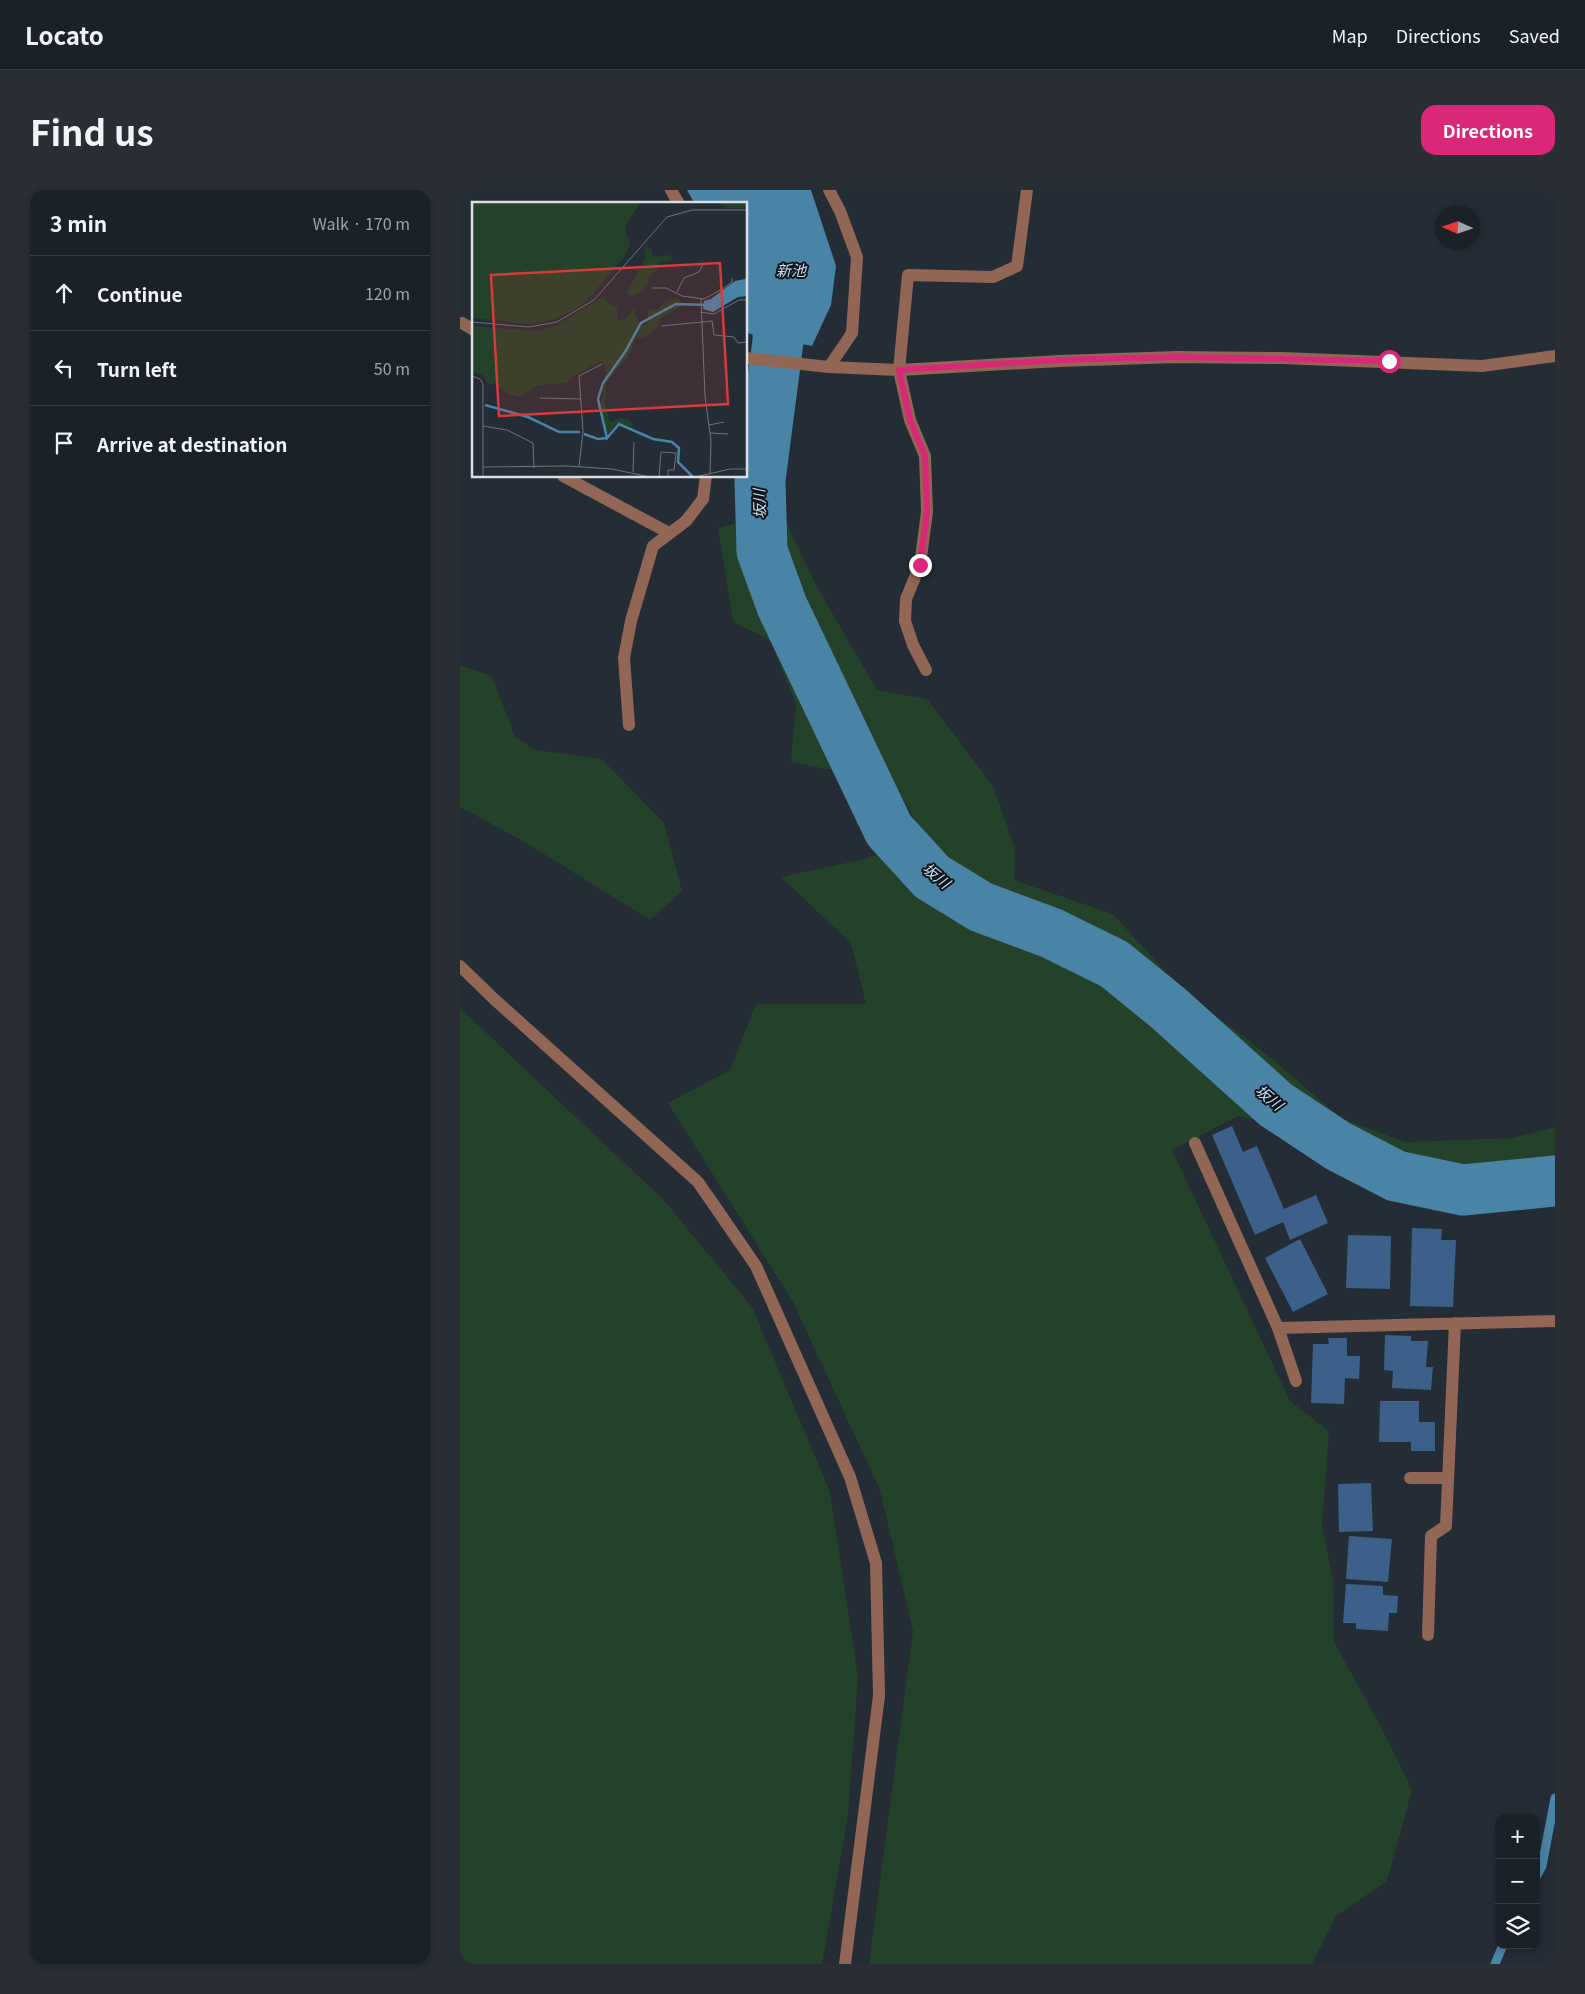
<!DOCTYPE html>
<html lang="en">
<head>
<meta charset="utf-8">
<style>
  :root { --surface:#1b2128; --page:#282e34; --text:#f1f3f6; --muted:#a0a3a8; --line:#393e45; --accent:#db2777 }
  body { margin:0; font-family:Georgia,"Noto Sans JP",serif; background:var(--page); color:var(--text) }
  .controls { position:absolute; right:15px; bottom:15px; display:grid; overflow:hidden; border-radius:10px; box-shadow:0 2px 8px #0003 }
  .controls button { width:45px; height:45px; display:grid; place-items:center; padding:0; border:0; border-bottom:1px solid var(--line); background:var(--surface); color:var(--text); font:25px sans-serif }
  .compass { position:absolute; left:975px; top:15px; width:45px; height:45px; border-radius:50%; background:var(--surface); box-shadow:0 2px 8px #0003; rotate:273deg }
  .stop { position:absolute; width:15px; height:15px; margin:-11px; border:4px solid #db2777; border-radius:50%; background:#fff }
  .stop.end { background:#db2777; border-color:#fff; box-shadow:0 1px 5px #0008 }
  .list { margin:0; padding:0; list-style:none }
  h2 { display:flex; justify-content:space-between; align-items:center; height:65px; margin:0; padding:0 20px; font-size:21px }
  h2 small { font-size:16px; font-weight:400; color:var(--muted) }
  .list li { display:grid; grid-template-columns:32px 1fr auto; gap:15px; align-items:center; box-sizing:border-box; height:75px; padding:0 20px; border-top:1px solid var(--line) }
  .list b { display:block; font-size:19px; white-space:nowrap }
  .list em { font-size:16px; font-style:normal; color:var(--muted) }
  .icon { flex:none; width:28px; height:28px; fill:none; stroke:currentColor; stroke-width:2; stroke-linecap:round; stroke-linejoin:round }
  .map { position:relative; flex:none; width:1095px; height:1774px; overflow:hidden; border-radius:15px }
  header { display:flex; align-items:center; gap:30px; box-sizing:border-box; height:70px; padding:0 25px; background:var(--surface); border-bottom:1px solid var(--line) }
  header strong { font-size:24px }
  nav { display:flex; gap:28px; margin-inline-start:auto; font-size:18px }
  .intro { display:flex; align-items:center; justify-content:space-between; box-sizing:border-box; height:120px; padding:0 30px }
  h1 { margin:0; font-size:35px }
  .button { padding:12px 22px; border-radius:15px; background:var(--accent); color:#fff; font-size:18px; font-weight:700 }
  main { display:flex; gap:30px; padding:0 30px }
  aside { flex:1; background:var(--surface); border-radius:15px; box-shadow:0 2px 8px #0003 }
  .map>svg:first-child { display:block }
  .green { fill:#234229 }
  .water { fill:#4983a5 }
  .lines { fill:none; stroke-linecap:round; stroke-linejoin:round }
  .stream { stroke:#4983a5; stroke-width:9 }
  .river { stroke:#4983a5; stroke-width:51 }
  .building { fill:#3c608a }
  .minor { stroke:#926655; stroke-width:12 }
  .route { stroke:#db2777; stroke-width:6 }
  .labels { text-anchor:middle; stroke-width:4; stroke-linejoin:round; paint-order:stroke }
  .water-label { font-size:15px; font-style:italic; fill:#c1e1f5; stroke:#111418 }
  .inset-river { fill:none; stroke:#4983a5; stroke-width:2.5 }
  .inset-road { fill:none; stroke:#6d747b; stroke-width:1 }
  .view { fill:#d63a3b; fill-opacity:0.15; stroke:#d63a3b; stroke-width:2.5 }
  .inset-edge { fill:none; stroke:#dadfe5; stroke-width:2.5 }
</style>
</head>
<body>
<header>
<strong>Locato</strong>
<nav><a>Map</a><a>Directions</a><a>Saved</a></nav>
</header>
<div class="intro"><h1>Find us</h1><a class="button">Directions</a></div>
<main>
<aside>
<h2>3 min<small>Walk · 170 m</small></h2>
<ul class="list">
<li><svg class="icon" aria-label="ahead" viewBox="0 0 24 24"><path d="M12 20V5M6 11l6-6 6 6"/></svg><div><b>Continue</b></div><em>120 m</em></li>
<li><svg class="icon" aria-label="left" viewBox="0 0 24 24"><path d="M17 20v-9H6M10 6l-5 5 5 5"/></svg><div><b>Turn left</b></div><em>50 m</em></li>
<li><svg class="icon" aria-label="arrive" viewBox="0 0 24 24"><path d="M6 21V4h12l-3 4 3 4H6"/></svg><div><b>Arrive at destination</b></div></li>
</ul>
</aside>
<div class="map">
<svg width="1095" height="1774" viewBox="0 0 1095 1774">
  <rect width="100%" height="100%" fill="#242c35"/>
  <path class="green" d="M321,322L356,395L417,500L467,509L533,596L555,658L554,690L653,724L723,801L805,863L881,928L945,952L1052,948L1095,937V978L1082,981H983L914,956L778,926L712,960L830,1211L869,1241L862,1336L873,1390L874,1452L921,1537L952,1600L927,1691L876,1726L852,1774H409L453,1441L420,1300L333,1112L208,913L270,880L296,814H406L391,753L321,687L405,669L465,647L433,592L331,572L336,514L310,450L273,432L258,338Z
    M0,475L32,486L55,547L76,560L142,569L204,633L222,701L190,730L63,651L0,617Z
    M0,818L203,1009L292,1117L370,1302L398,1487L388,1626L362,1774H0Z"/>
  <path class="water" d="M227,0H351L376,76L371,115L352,156L286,143V14H235Z"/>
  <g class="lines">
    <path class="stream" d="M1076,1687L1082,1676L1095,1608
      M1035,1774L1043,1755"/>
    <path class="river" d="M286,28L319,95L318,151L300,290L302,361L322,416L429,640L472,687L521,717L591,743L654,774L707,817L816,915L878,956L936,986L1003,1000L1095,991"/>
  </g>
  <path class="building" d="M772,936L783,962L797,956L824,1019L856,1005L868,1033L830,1050L823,1032L795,1045L752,945Z
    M952,1038L982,1039L981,1050H996L993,1117L950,1116Z
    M888,1045L931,1046L930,1099L886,1098Z
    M840,1049L868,1104L833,1122L805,1068Z
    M925,1145L951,1146V1151H968L966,1177H973L971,1200L932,1198L933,1181L924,1180Z
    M868,1148H887V1166H900L899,1189L885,1188L884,1214L851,1213L853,1154H869Z
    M920,1211H959V1232H975V1261H951V1252H919Z
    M911,1293L913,1341L879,1342L878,1294Z
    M889,1346L932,1349L928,1392L886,1389Z
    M886,1394L923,1396V1405L938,1406L937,1423H929L928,1441L896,1439V1433H883Z"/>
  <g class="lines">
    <path class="minor" d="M211,0L219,14
      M369,0L380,21L397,67L392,143L369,177
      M2,133L14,140
      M286,168L369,177L439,180L600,171L716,167L822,168L1022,176L1095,166
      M103,286L209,343
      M466,480L453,455L445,431L446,409L460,375L467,322L465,266L450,230L439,180L448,85L533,87L557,76L567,0
      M169,535L164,468L171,431L193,356L226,331L243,309L246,286
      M0,776L34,809L238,992L296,1076L390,1287L416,1373L419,1506L385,1774
      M735,953L818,1138L1095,1131
      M818,1138L836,1191
      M950,1288H988
      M968,1445L971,1346L986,1336L995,1133"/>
  </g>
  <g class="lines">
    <path class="route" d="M460,375L467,322L465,266L450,230L439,180L600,170L716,167L929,171"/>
  </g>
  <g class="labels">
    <g class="water-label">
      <text x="331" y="86">新池</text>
      <text transform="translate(300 314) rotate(-92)" y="5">坂川</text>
      <text transform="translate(476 686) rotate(39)" y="5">坂川</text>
      <text transform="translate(809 908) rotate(40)" y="5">坂川</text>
    </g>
  </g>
  <g transform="translate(12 12)">
    <rect width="275" height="275" fill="#242c35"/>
    <path d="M0,0H169L153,25L158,43L153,54L119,94L106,106L83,117L59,122L0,116ZM245,0H275V6H256ZM173,44L180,48V55L199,53L200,59L188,60L186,68L177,74L176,83L168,91L159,94L155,90L173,57ZM132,94L137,102L145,105L146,119L154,116L162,107L168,125L175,121L177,107L184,108L194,99L206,96L209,104L187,118L186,125L175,134L163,137L159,150L134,181L133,203L138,220L148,216L158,218L162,225L145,221L136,232L129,207L134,168L129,159L98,176L94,181L67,183L48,195L36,192L24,182H16L12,174L0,169V124L65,129L83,124Z" fill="#234229"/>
    <path d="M275,73V94L266,95L241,110L231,107L232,99L239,97L263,79L273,77Z" fill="#4983a5"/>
    <path class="inset-river" d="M13,203L56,215L87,230H108M112,232L126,237L135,236M221,275L206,260L207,246L200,240L181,237L147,222L135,236L126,197L131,181L153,150L169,121L204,102L235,103"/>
    <path class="inset-road" d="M180,86H194L210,94L232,97L252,86L260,80V76M205,90L212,76L227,70L231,62M229,97L233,194L239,239L238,271M228,110L242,112L267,98H275M0,120L57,125L85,120L122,98L195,15L220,8H275M189,124L240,119L242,133L262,135L266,141L275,140M0,174L8,177L11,182V275M68,196L109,197M237,223L252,220M11,224L35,228L61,241L62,266M238,231L256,232M11,265L95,264L140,267L178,275M107,265L111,229L107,174L130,162M161,270L162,240M187,275L189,250L204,251L202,268H196V275M223,275L258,267H275"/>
    <path class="view" d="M248,61L256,202L27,214L19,73Z"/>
    <rect width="275" height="275" class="inset-edge"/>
  </g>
</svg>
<div class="controls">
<button>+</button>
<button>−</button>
<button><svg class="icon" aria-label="layers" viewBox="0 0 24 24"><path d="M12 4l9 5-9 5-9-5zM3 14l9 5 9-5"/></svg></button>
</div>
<svg class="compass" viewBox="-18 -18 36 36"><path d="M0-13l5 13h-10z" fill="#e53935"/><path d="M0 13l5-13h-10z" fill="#a0a3a8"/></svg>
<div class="stop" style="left:929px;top:171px"></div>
<div class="stop end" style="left:460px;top:375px"></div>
</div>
</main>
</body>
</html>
